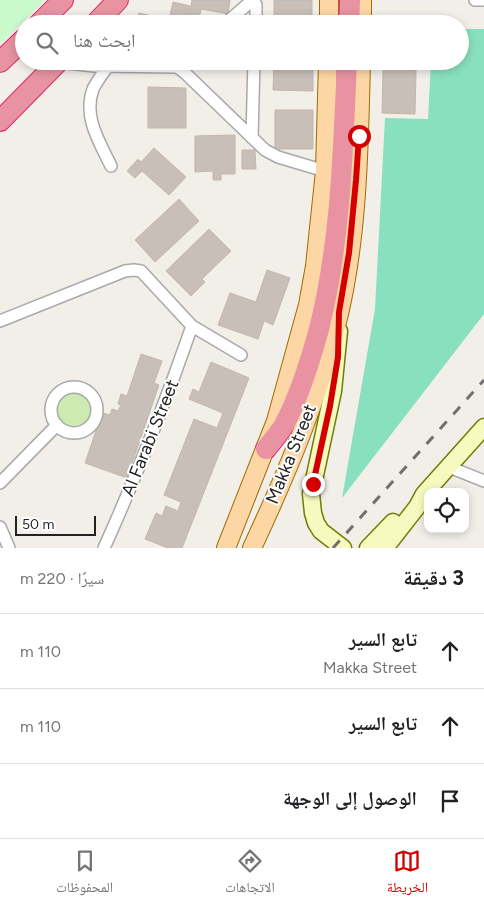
<!DOCTYPE html>
<html lang="ar">
<head>
<meta charset="utf-8">
<style>
  :root { --surface:#fff; --page:#f2f2f2; --text:#202124; --muted:#757577; --line:#e0e0e0; --accent:#d40000 }
  body { margin:0; font-family:Figtree,"Noto Naskh Arabic",sans-serif; background:var(--page); color:var(--text); direction:rtl }
  .controls { position:absolute; right:15px; bottom:15px; display:grid; overflow:hidden; border-radius:10px; box-shadow:0 2px 8px #0003 }
  .controls button { width:45px; height:45px; display:grid; place-items:center; padding:0; border:0; border-bottom:1px solid var(--line); background:var(--surface); color:var(--text); font:25px sans-serif }
  .scale { position:absolute; left:15px; bottom:12px; width:81px; box-sizing:border-box; padding-left:5px; border:2px solid #222; border-top:0; font-size:14px; line-height:18px; white-space:nowrap; color:#222; -webkit-text-stroke:4px #fff; paint-order:stroke }
  .stop { position:absolute; width:15px; height:15px; margin:-11px; border:4px solid #d40000; border-radius:50%; background:#fff }
  .stop.end { background:#d40000; border-color:#fff; box-shadow:0 1px 5px #0008 }
  .list { margin:0; padding:0; list-style:none }
  h2 { display:flex; justify-content:space-between; align-items:center; height:65px; margin:0; padding:0 20px; font-size:21px }
  h2 small { font-size:16px; font-weight:400; color:var(--muted) }
  .list li { display:grid; grid-template-columns:32px 1fr auto; gap:15px; align-items:center; box-sizing:border-box; height:75px; padding:0 20px; border-top:1px solid var(--line) }
  .list b { display:block; font-size:19px; white-space:nowrap }
  .list p { margin:0; font-size:16px; white-space:nowrap; color:var(--muted) }
  .list em { font-size:16px; font-style:normal; color:var(--muted) }
  .icon { flex:none; width:28px; height:28px; fill:none; stroke:currentColor; stroke-width:2; stroke-linecap:round; stroke-linejoin:round }
  .map { position:relative; flex:none; width:484px; height:548px; overflow:hidden; direction:ltr }
  .search { position:absolute; background:var(--surface); box-shadow:0 2px 8px #0003; left:15px; right:15px; top:15px; height:55px; display:flex; align-items:center; gap:12px; box-sizing:border-box; padding:0 18px; border-radius:28px; color:var(--muted); font-size:19px }
  .sheet { height:290px; background:var(--surface) }
  nav { display:flex; justify-content:space-around; align-items:center; box-sizing:border-box; height:70px; border-top:1px solid var(--line); background:var(--surface); font-size:14px; color:var(--muted) }
  nav a { display:grid; justify-items:center; gap:2px }
  nav .on { color:var(--accent) }
  .map>svg:first-child { display:block }
  .grass { fill:#cdebb0 }
  .park { fill:#c8facc }
  .pitch { fill:#88e0be }
  .building { fill:#c7bfb8; stroke:#c4b6ab }
  .lines { fill:none; stroke-linecap:round; stroke-linejoin:round }
  .street-casing { stroke:#a9a9a9; stroke-width:14 }
  .secondary-casing { stroke:#707d05; stroke-width:19 }
  .primary-casing { stroke:#a06b00; stroke-width:20 }
  .highway-casing { stroke:#dc2a67; stroke-width:22 }
  .street { stroke:#fff; stroke-width:11 }
  .secondary { stroke:#f7fabf; stroke-width:16 }
  .primary { stroke:#fcd6a4; stroke-width:18 }
  .highway { stroke:#e892a2; stroke-width:20 }
  .rail { stroke:#707070; stroke-width:3; stroke-dasharray:10 10; stroke-linecap:butt }
  .route { stroke:#d40000; stroke-width:6 }
  .labels { text-anchor:middle; stroke-width:4; stroke-linejoin:round; paint-order:stroke }
  .street-label { font-size:18px; fill:#222; stroke:#fff }
</style>
</head>
<body>
<div class="map">
<svg width="484" height="548" viewBox="0 0 484 548">
  <rect width="100%" height="100%" fill="#f2efe9"/>
  <path class="grass" d="M54 410a20 20 0 1 1 40 0a20 20 0 1 1-40 0Z"/>
  <path class="park" d="M0,0H45L0,44Z"/>
  <path class="pitch" d="M460,29H484V314L342,498L375,309L385,118L428,119L431,61H460Z"/>
  <path class="building" d="M192,0H230L228,14L201,9L199,19L189,17Z
    M274,0H312V24H274Z
    M173,2L190,6L186,24H168Z
    M139,13L156,17L154,24H136Z
    M274,61H313V91L273,90Z
    M383,69L416,70L415,114L382,113Z
    M148,87L186,88V128H148Z
    M275,110H313V149H275Z
    M235,135V174H221V180H213V171L195,172V136Z
    M154,148L186,177L169,195L142,171L135,178L127,171L138,159L141,162Z
    M242,150H255L256,169H242Z
    M179,199L199,221L155,262L135,240Z
    M209,229L231,251L202,279L205,282L191,296L166,271Z
    M267,270L290,278L273,325L264,321L258,339L218,325L230,293L256,302Z
    M141,354L162,361L154,383L159,385L127,478L85,463L102,413L110,415L112,409L118,411L121,405L118,404L121,394L127,396Z
    M211,362L249,378L182,548H168L145,539L156,513L162,516L166,506L178,511L181,502L164,495L194,419L217,428L223,413L189,399L193,389L199,392Z"/>
  <g class="lines">
    <defs>
      <path id="street" d="M475,0H484
        M225,24L249,3L254,1L256,5V24
        M58,62L94,66L177,67L184,72L265,150L278,157L325,171
        M108,66C103,73 97,81 93,89C83,117 99,141 111,166
        M252,138L254,61
        M0,321L125,271L134,270L141,271L192,326L241,355
        M51 410a23 23 0 1 1 46 0a23 23 0 1 1-46 0Z
        M449,467L484,481
        M0,483L57,425
        M0,527L9,548
        M104,548C137,475 166,401 192,326"/>
      <path id="secondary" d="M339,331L333,391L311,494L313,513L316,523L321,531L343,548
        M368,548L393,522
        M385,548L417,507L424,494L484,427"/>
      <path id="primary" d="M329,24V0
        M362,24V0
        M226,548L276,421L308,305L315,266L325,171L328,61
        M252,548C287,473 320,395 339,314C358,232 359,145 361,61"/>
      <path id="highway" d="M39,24L63,0
        M95,24L118,0
        M349,24L350,0
        M0,62L24,39
        M0,121L59,61
        M266,449C272,441 279,433 284,425C300,395 310,362 319,329C341,241 343,151 347,61"/>
    </defs>
    <use href="#street" class="street-casing"/>
    <use href="#secondary" class="secondary-casing"/>
    <use href="#primary" class="primary-casing"/>
    <use href="#highway" class="highway-casing"/>
    <use href="#street" class="street"/>
    <use href="#secondary" class="secondary"/>
    <use href="#primary" class="primary"/>
    <use href="#highway" class="highway"/>
    <path class="rail" d="M333,548L484,380"/>
  </g>
  <g class="lines">
    <path class="route" d="M313,484L330,406L338,357L339,312L349,253L356,180L359,136"/>
  </g>
  <g class="labels">
    <g class="street-label">
      <text transform="translate(150 438) rotate(-68)" y="6">Al Farabi Street</text>
      <text transform="translate(291 454) rotate(-68)" y="6">Makka Street</text>
    </g>
  </g>
</svg>
<div class="controls">
<button><svg class="icon" aria-label="locate" viewBox="0 0 24 24"><circle cx="12" cy="12" r="6"/><path d="M12 2v4M12 18v4M2 12h4M18 12h4"/></svg></button>
</div>
<div class="scale">50 m</div>
<div class="stop" style="left:359px;top:136px"></div>
<div class="stop end" style="left:313px;top:484px"></div>
<div class="search"><svg class="icon" aria-label="search" viewBox="0 0 24 24"><circle cx="10" cy="10" r="6"/><path d="M15 15l6 6"/></svg>ابحث هنا</div>
</div>
<section class="sheet">
<h2>3 دقيقة<small>سيرًا · 220 m</small></h2>
<ul class="list">
<li><svg class="icon" aria-label="ahead" viewBox="0 0 24 24"><path d="M12 20V5M6 11l6-6 6 6"/></svg><div><b>تابع السير</b><p>Makka Street</p></div><em>110 m</em></li>
<li><svg class="icon" aria-label="ahead" viewBox="0 0 24 24"><path d="M12 20V5M6 11l6-6 6 6"/></svg><div><b>تابع السير</b></div><em>110 m</em></li>
<li><svg class="icon" aria-label="arrive" viewBox="0 0 24 24"><path d="M6 21V4h12l-3 4 3 4H6"/></svg><div><b>الوصول إلى الوجهة</b></div></li>
</ul>
</section>
<nav>
<a class="on"><svg class="icon" aria-label="map" viewBox="0 0 24 24"><path d="M3 6l6-2 6 2 6-2v14l-6 2-6-2-6 2zM9 4v14M15 6v14"/></svg>الخريطة</a>
<a><svg class="icon" aria-label="directions" viewBox="0 0 24 24"><path d="M12 3l9 9-9 9-9-9zM9 14v-3h6M13 9l2 2-2 2"/></svg>الاتجاهات</a>
<a><svg class="icon" aria-label="saved" viewBox="0 0 24 24"><path d="M7 4h10v16l-5-4-5 4z"/></svg>المحفوظات</a>
</nav>
</body>
</html>
